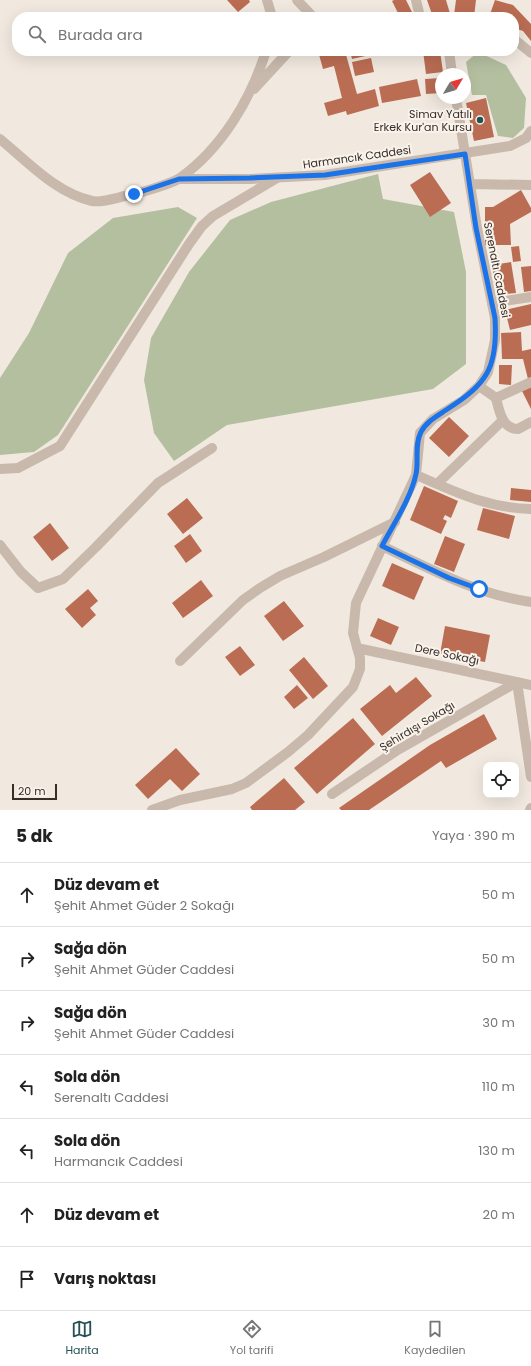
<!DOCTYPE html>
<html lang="tr">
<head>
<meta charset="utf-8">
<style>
  :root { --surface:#fff; --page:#f6f6f6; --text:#222; --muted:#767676; --line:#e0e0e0; --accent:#235155 }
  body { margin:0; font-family:Poppins,sans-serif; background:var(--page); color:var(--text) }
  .controls { position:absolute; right:12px; bottom:12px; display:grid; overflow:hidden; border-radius:8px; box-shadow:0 4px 16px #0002 }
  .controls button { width:36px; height:36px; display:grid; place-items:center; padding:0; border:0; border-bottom:1px solid var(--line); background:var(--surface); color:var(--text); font:20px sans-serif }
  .compass { position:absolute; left:435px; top:68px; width:36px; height:36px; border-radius:50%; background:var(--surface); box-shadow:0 4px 16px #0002; rotate:52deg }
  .scale { position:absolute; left:12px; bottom:10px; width:45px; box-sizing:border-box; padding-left:4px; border:2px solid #372e2a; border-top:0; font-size:11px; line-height:14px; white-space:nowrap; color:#372e2a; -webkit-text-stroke:3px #f9f3eb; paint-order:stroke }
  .stop { position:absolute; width:12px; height:12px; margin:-9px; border:3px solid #1a73e8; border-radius:50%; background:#fff }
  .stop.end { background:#1a73e8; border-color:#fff; box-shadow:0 1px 4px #0008 }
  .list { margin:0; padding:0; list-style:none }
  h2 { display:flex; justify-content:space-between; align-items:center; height:52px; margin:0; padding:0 16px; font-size:17px }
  h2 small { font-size:13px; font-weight:400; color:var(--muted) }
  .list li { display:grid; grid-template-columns:26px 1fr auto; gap:12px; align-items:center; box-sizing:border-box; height:64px; padding:0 16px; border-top:1px solid var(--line) }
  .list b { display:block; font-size:15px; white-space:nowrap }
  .list p { margin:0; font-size:13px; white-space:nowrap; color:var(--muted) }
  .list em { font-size:13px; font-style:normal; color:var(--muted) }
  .icon { flex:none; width:22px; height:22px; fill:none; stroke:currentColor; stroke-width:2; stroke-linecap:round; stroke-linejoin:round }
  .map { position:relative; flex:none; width:531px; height:810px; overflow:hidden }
  .search { position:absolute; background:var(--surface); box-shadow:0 4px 16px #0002; left:12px; right:12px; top:12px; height:44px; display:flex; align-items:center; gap:10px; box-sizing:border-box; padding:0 14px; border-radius:16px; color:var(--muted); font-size:15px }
  .sheet { height:500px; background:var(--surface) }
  nav { display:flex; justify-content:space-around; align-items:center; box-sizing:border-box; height:56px; border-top:1px solid var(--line); background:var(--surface); font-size:11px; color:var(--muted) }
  nav a { display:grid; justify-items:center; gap:2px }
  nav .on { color:var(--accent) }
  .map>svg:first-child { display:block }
  .green { fill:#b4bfa0 }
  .building { fill:#bb6d53 }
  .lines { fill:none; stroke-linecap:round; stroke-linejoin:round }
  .minor { stroke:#c8b9ac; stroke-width:10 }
  .tertiary { stroke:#c8b9ac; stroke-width:10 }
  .route { stroke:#1a73e8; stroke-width:5 }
  .poi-dot { fill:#235155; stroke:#f9f3eb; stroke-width:1.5 }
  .labels { text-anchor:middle; stroke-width:4; stroke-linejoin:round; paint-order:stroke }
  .poi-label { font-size:11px; fill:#372e2a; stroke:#f9f3eb; text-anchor:end }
  .street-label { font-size:11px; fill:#372e2a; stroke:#f9f3eb }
</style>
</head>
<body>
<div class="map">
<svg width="531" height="810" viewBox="0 0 531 810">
  <rect width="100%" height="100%" fill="#f1e9df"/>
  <path class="green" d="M478,52L506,65L526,98L524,128L513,138L498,136L486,95H472L466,62Z
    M378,174L383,199L454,212L466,272V364L433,389L227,425L174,461L154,433L144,380L151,338L189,272L230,220L271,202Z
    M178,207L197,218L58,435L34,452L0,455V378L29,333L68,253L113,218Z"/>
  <path class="building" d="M227,0H249L250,2L238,12Z
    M394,0H406L413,14L407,17H400L392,1Z
    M427,0H446L451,17H433Z
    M456,0H476L474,17L454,15Z
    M495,0L513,5L531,24V41L523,31L514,28V17H489Z
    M318,51H345L357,94L375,89L379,106L347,115L346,111L328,116L324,103L342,98L334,66L323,69Z
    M350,51H369L370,55L352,59Z
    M392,51H411V53L393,55Z
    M423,51H440L443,72L426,74Z
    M371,58L374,72L355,76L352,62Z
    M441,78V93L426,94L425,79Z
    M417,79L421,96L382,103L379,87Z
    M486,98L494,137L474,141L466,103Z
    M430,172L451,203L430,217L410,185Z
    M521,190L531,208V212L510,224L511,245H485V207H493Z
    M519,246L521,261L513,262L511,247Z
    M511,262L516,293L496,295L492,265Z
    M531,266V291L524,292L521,267Z
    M531,304V325L510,330L505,310Z
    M521,332L522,351L531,349V377L528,379L523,359H502L501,333Z
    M499,365H512L511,385L499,384Z
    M531,387V409L522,391Z
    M449,417L469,436L449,457L429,438Z
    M424,486L458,501L451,518L445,515L443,519L447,521L441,534L410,520Z
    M511,488L531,490V502L510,500Z
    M187,498L203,518L183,534L167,514Z
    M483,508L515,516L509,539L477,530Z
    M50,523L69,548L52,561L33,537Z
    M190,534L202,551L186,563L174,546Z
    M445,536L465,544L454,572L434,564Z
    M392,563L424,577L414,600L382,586Z
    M201,580L213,596L183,618L172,603Z
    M88,589L98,601L90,608L96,615L82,628L65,609Z
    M284,601L304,626L283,641L264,616Z
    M378,618L399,627L391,645L370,636Z
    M445,626L490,635L485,662L440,654Z
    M240,646L255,665L240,676L225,657Z
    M304,657L328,686L313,699L289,670Z
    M416,677L432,696L382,736L360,709L390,685L396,693Z
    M297,685L308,698L294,709L284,697Z
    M484,714L497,739L446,768L441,761L369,810H341L339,808L430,745Z
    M353,718L375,744L317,794L294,768Z
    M176,748L200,774L182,791L170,779L148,799L135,785Z
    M284,778L305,802L295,810H252L250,807Z"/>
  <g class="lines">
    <path class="minor" d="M267,0L272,17
      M297,0L313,17
      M416,0L420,17
      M514,39L531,53
      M254,89L289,51
      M0,139C28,162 56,193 92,201C101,203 116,198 125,196C137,194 171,184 180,178C222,148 251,99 266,51
      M492,303L531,297
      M496,398C499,410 502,429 518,429L531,422
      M0,469L18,468L60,446L189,244L202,226L213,216L277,178
      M416,475C456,492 487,508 531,509
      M437,484L503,420
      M0,545L21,572L38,588L63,579L96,547L158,483L212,448
      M382,546C430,569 478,595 531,602
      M180,661L243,600L260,588L280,576L324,557L395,522
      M332,794L396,751L517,682L531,777
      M530,810L531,808"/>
    <path class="tertiary" d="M449,51L452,74
      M179,179H250L325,175L510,146L526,138L531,131
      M470,184L531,185
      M479,386L496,398L531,382
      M357,648L531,685
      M152,810L180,800L232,789L246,783L288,752L308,735L353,687L360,669V658L353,633L356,603L416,475L420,433L433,419L464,400L479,386L488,372L495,340V318L477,228L456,98"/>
  </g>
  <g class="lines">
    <path class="route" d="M134,194L179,179L250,178L325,175L465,154L476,228L495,318C498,368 487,384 446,410C437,416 426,422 421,432C414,445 419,461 416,474C411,498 393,525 382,546L449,578L479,589"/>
  </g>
  <circle class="poi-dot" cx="480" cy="120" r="4"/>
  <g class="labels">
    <g class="poi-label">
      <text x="472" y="118">Simav Yatılı<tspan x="472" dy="13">Erkek Kur'an Kursu</tspan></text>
    </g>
    <g class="street-label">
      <text transform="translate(357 157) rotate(-8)" y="4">Harmancık Caddesi</text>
      <text transform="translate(497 270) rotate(79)" y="4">Serenaltı Caddesi</text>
      <text transform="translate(447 654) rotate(12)" y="4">Dere Sokağı</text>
      <text transform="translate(417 726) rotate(-31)" y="4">Şehirdışı Sokağı</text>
    </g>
  </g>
</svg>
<div class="controls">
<button><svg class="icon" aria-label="locate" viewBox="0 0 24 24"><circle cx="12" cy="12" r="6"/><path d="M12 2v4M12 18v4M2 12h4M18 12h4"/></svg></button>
</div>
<svg class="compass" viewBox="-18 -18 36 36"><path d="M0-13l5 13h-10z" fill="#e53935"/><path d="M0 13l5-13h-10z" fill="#767676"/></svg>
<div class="scale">20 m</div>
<div class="stop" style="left:479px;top:589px"></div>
<div class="stop end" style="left:134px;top:194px"></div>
<div class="search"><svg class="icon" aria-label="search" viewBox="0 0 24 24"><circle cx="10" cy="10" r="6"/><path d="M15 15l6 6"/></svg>Burada ara</div>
</div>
<section class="sheet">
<h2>5 dk<small>Yaya · 390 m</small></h2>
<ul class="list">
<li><svg class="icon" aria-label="ahead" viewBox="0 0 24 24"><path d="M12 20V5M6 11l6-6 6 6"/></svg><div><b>Düz devam et</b><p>Şehit Ahmet Güder 2 Sokağı</p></div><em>50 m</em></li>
<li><svg class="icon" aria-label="right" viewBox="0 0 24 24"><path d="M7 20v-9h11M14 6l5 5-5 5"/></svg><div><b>Sağa dön</b><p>Şehit Ahmet Güder Caddesi</p></div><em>50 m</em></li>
<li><svg class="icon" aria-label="right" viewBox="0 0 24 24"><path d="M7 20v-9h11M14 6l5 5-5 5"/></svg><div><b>Sağa dön</b><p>Şehit Ahmet Güder Caddesi</p></div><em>30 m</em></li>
<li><svg class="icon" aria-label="left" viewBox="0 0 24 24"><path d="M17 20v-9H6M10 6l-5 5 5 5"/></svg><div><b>Sola dön</b><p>Serenaltı Caddesi</p></div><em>110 m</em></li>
<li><svg class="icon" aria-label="left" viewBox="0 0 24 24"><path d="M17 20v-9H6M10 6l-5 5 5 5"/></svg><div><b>Sola dön</b><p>Harmancık Caddesi</p></div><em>130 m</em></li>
<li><svg class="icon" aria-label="ahead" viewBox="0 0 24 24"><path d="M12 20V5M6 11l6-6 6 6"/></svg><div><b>Düz devam et</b></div><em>20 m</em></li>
<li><svg class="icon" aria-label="arrive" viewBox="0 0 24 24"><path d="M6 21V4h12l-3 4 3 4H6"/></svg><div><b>Varış noktası</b></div></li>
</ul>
</section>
<nav>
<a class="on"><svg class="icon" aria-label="map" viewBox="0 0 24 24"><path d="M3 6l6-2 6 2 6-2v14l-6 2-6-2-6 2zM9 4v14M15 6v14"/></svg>Harita</a>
<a><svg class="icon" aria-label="directions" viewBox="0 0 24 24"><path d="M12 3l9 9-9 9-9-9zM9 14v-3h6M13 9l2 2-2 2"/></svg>Yol tarifi</a>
<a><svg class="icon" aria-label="saved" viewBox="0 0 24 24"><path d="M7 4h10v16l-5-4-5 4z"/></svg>Kaydedilen</a>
</nav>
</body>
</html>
